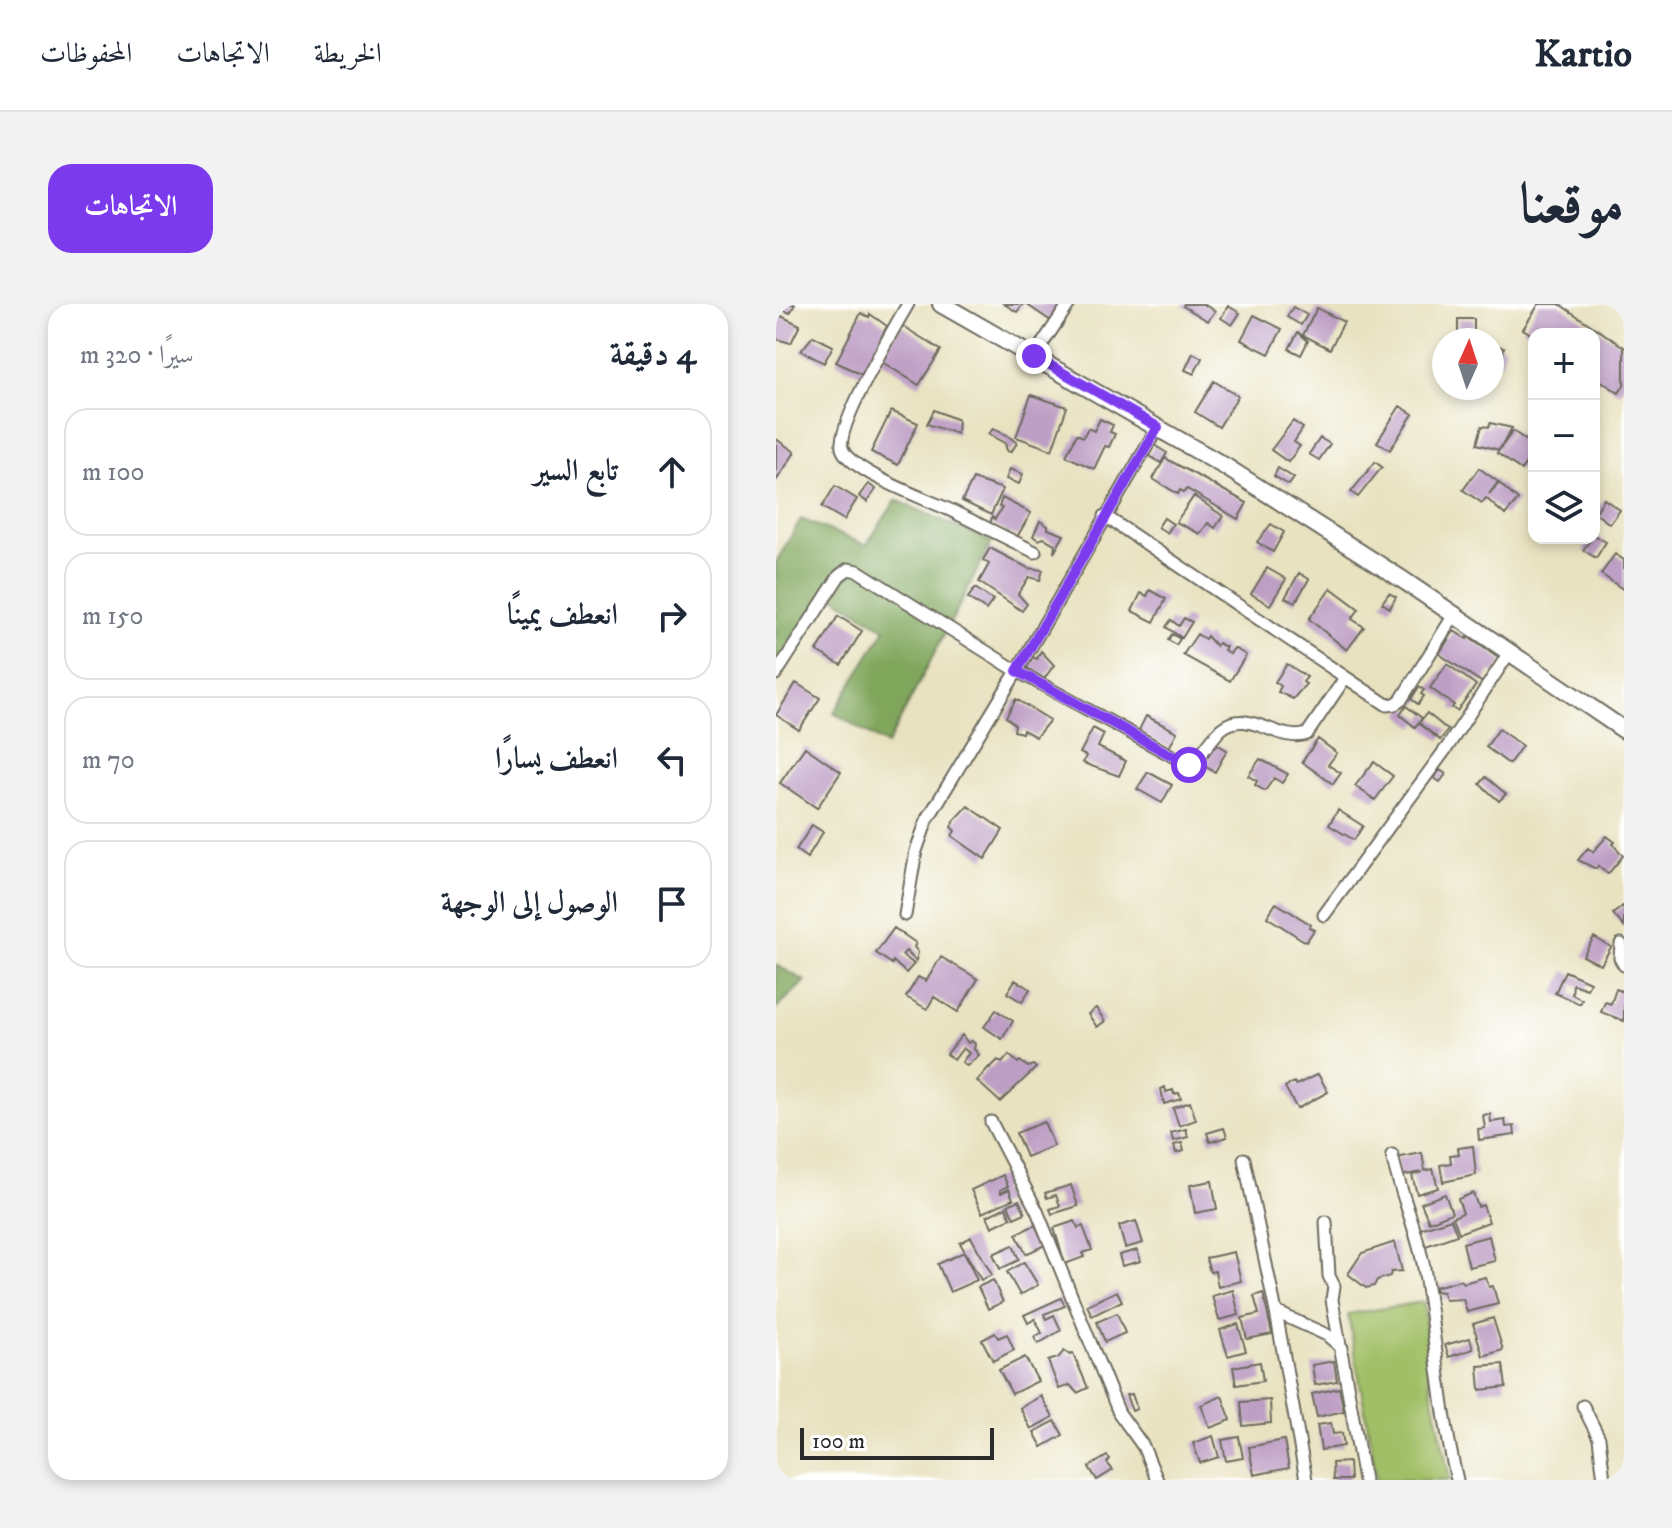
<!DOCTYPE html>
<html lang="ar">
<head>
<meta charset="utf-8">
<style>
  :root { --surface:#fff; --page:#f2f2f3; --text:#1f2937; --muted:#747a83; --line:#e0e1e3; --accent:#7c3aed }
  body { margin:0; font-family:"IM FELL DW Pica",Amiri,serif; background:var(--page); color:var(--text); direction:rtl }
  .controls { position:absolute; right:24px; top:24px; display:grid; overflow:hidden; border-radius:16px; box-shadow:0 4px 12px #0003 }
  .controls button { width:72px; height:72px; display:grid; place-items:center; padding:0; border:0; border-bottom:2px solid var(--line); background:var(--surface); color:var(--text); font:40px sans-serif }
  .compass { position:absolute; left:656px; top:24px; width:72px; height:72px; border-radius:50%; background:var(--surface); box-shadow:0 4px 12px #0003; rotate:3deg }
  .scale { position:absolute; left:24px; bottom:20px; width:194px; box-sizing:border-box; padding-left:8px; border:4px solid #2b2b2b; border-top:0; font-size:22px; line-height:28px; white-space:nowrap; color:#2b2b2b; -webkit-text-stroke:6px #fff; paint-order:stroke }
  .stop { position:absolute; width:24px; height:24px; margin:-18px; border:6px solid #7c3aed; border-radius:50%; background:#fff }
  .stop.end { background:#7c3aed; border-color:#fff; box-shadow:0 2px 8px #0008 }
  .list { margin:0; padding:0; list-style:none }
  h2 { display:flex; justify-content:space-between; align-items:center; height:104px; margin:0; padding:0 32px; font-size:34px }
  h2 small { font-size:26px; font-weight:400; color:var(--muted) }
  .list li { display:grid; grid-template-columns:52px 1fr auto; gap:24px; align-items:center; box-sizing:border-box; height:128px; margin:0 16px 16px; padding:0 16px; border:2px solid var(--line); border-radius:24px }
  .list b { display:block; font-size:30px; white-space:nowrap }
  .list em { font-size:26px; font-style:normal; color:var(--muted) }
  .icon { flex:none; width:44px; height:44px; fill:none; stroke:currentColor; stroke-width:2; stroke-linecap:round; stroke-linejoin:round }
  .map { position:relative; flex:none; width:848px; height:1176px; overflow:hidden; direction:ltr; border-radius:24px }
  header { display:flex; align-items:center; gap:48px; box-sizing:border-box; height:112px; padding:0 40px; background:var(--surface); border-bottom:2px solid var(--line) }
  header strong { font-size:38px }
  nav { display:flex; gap:44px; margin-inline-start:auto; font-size:28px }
  .intro { display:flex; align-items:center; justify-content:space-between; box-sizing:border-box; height:192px; padding:0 48px }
  h1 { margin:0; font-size:56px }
  .button { padding:20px 36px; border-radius:24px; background:var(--accent); color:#fff; font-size:28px; font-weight:700 }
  main { display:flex; gap:48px; padding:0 48px }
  aside { flex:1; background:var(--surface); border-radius:24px; box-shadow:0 4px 12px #0003 }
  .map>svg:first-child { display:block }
  .green { fill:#a1bf66; stroke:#667548; stroke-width:2 }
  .forest { fill:#80a65b; stroke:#566843; stroke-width:2 }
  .building { fill:#bd9ec4 }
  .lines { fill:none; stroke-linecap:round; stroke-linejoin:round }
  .street-casing { stroke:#6d6b5f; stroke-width:15 }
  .secondary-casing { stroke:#6d6b5f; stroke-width:20 }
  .street { stroke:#fff; stroke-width:11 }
  .secondary { stroke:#fff; stroke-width:16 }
  .route { stroke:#7c3aed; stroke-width:10 }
</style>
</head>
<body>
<header>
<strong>Kartio</strong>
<nav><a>الخريطة</a><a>الاتجاهات</a><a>المحفوظات</a></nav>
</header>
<div class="intro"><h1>موقعنا</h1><a class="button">الاتجاهات</a></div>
<main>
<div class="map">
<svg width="848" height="1176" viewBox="0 0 848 1176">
  <rect width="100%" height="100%" fill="#fff"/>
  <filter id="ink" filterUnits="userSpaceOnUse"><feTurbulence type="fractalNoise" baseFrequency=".0125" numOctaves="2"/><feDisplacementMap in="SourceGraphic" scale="16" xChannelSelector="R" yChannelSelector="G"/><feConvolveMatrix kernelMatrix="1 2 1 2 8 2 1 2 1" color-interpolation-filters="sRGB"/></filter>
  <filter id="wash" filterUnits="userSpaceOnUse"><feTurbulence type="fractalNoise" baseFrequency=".006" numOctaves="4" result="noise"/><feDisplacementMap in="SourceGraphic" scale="32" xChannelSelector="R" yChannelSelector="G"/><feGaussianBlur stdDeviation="1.8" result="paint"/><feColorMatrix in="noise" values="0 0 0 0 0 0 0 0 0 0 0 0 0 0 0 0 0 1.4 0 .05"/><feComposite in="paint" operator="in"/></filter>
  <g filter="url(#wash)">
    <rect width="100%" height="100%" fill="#e8e2c0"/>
    <path class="green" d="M648,998L654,1079L674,1176H601L572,1010Z"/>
    <path class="forest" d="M120,196L216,238L111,441L58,409L109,325L52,289L0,364V258L25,215L90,241Z
      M0,661L29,677L0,705Z"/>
    <g id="blocks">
      <path class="building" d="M0,0H19L14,9L0,3Z
        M228,0H247L241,8Z
        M250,0H284L286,1L275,17Z
        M408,0H427L439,7L432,17L407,2Z
        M763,0H783L848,43V81L843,89L818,72V30H758V32L747,25Z
        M452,2L464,9L456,21L445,14Z
        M517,3L531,11L525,21L511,13Z
        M541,4L568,18L554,45L527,31Z
        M85,9L93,13L94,10L111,22L86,71L60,58Z
        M3,11L24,21L15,39L0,35V19Z
        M478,11L506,25L493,50L465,36Z
        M682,15H698V35L682,34Z
        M125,21L165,46L143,81L103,56Z
        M522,28L532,37L525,51L513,45Z
        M37,32L57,42L48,59L25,47Z
        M716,41L728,43L726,58L716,56Z
        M417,49L426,54L418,70L409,66Z
        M438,77L462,92L443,123L419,108Z
        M255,91L291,103L276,146L240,133Z
        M624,102L637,110L614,146L601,138Z
        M158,106L182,116L181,130L151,120Z
        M115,107L142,119L122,161L95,148Z
        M324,115L337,121L334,128L339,130L333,143L329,142L318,165L290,152L301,130L307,133L312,124L318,127Z
        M517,117L527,124L518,138L524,142L512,158L495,146Z
        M714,119L736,124L723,146L701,140L706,122L713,123Z
        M217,125L231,131L241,139L235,148L231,147L229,139L212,130Z
        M737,127L758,142V147L745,166L721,149Z
        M544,134L554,140L543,156L533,150Z
        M0,135L19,148L0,177Z
        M378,141L391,149L385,159L372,151Z
        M389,154L471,199L462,215L411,185L408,188L404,186L402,190L377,175Z
        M599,158L606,163L582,193L575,188Z
        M502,164L518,174L513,181L498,172Z
        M703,164L722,178L713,190L723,179L742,196L729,211L710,194L706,199L687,186Z
        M234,165L247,170L243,180L230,175Z
        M197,175L227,185L215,211L186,197Z
        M92,180L100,185L91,198L83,192Z
        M59,182L81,195L68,216L46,203Z
        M418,192L447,212L439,224L432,219L424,230L400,218Z
        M226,194L255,209L241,233L214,220L216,213L219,215L226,204L223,203Z
        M828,195L844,206L834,220L819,209Z
        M388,214L397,220L391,229L382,223Z
        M264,217L272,222V225L288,231L278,249L279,240L268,234L262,236L257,232Z
        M495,220L508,228L497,248L481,238Z
        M818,231L830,238L820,254L807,246Z
        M214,244L252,264L267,266L264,276L253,273L242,290L251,300L246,307L203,278L213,260L207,256Z
        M839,250L848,256V286L825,270Z
        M491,264L510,275L494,301L475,290Z
        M523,269L533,275L519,299L509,294Z
        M199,284L217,296L210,306L192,294Z
        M555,284L583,305L576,315L588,323L571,346L533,315Z
        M374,286L390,295L378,318L356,307L365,289L371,292Z
        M613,289L620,293L614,304L606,299Z
        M62,312L86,327L65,361L41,347Z
        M408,314L416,318L406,334L390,323L395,316L403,322Z
        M678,327L691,335L692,333L727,357L719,369L715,367L707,379L663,350Z
        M396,330L404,335L400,341L392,336Z
        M421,330L429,335L431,332L440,342L442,339L450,343L448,346L454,350L458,344L470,351L454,377L407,351Z
        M265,347L278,361L268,375L251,364L256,353L261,355Z
        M511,360L531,373L527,378L530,380L517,395L502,388L505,382L499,378Z
        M671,360L700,381L681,407L676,404L678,401L654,384Z
        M20,379L44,394L23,426L0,411Z
        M643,383L648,386L645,390L648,392L642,400L635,395Z
        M240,395L274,416L260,433L247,426L246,429L238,427L239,421L230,413Z
        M630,402L646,414L639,423L624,411Z
        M651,409L672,426L664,436L643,419Z
        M370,412L401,428L393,444L362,428Z
        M317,424L328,430L322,443L350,457L343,472L307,459L310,452L304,449Z
        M723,425L746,442L733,460L710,443Z
        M542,435L561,449L552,461L565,469L557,480L526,458Z
        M439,439L451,446L439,468L426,461Z
        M414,440L423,446L416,456L407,450Z
        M29,443L65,468L41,504L4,479Z
        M484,455L512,470L506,479L498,474L489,487L479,481L481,477L472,472Z
        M598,458L617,472L599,496L579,482Z
        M664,466L670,470L664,478L658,474Z
        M372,468L396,481L386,499L361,485Z
        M710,473L730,490L723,497L704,480Z
        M192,502L227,526L209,555L176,532L179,527L175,523L179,516Z
        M562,506L587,522L578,536L553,521Z
        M36,521L47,528L31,554L20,546Z
        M831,532L839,538L837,540L847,552L832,570L822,562L820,565L802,556L812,544L817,548Z
        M500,599L534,620L533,623L538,626L530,638L491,613Z
        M848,601V623L837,610Z
        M118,624L140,639L138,643L142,648L140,657L130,647L126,651L138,660L130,669L117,657L116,660L100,649Z
        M818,633L835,643L825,661L807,652Z
        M165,653L202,675L182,708L158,693L151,705L130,693L142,673L150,677Z
        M789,667L814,678L811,685L797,680L796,690L806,696L804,700L779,689Z
        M239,676L254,685L246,698L231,689Z
        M840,685L848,688V717L825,708L829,698L835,700Z
        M320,704L329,717L321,723L312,710Z
        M220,706L237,717L226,735L208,723Z
        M186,731L192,739L196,737L199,740L198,745L203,751L191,762L186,758L193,749L187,744L178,756L171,750Z
        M233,751L242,759L244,757L252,763L257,761L260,764L224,798L201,777L213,763L214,764L222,756L226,759Z
        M542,770L552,788L521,805L509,783L518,778L520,781Z
        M389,783L390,788L397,786L398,790L403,789L405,795L388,800L385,785Z
        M414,798L420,816L403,822L397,804Z
        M714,810L715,818L729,816L730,823L738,822L739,831L703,836L702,825L709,824L707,811Z
        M268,818L278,842L250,853L240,829Z
        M448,824L451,833L434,838L431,829Z
        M410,825L412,833L397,837L395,829Z
        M406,839L408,847L400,849L398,841Z
        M697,842L700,871L667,878L664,861L675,859L674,851L683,850L682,844Z
        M646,849L649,867L657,865L662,884L641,890L636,871L646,868L624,872L620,854Z
        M227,871L232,882L224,886L225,889L233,885L237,895L206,909L195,886Z
        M436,877L441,905L419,909L414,881Z
        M295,881L302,902L276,910L274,905L284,902L280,891L271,894L269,889Z
        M697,889L702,903L707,901L713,918L683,929L677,913L687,909L682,895Z
        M669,890L676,909L653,918L645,899Z
        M243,896L249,909L238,914L232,901Z
        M230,903L235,914L216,923L211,912Z
        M675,915L681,931L647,943L641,926Z
        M299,917L302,924L307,922L316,946L306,949L308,953L289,960L278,924Z
        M360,917L367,939L349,944L343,922Z
        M259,921L269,941L250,950L240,930Z
        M713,932L719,957L693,963L687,939Z
        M195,933L216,971L205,976L184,939Z
        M619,938L626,967L615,968L614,972L601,976L598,982L590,984L572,970L586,949Z
        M237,941L243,956L224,965L217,950Z
        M361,946L365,957L346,962L343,951Z
        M188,948L201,976L174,988L162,960Z
        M458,948L465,977L442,983L439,967L434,968L430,954Z
        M248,958L262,981L244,991L231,968Z
        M709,973L713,983L717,982L722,1000L691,1008L687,995L669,996L667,988L660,987L659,983L685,976L688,979Z
        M217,976L227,998L212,1005L202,983Z
        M457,986L463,1011L443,1016L436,992Z
        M341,987L346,997L316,1012L311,1001Z
        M487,989L496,1030L471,1035L466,1014L483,1010L478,992Z
        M285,994L289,1002L268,1010L270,1015L278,1011L285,1026L262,1040L258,1033L266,1029L259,1015L252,1019L248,1011Z
        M341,1009L349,1029L329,1038L321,1018Z
        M717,1014L727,1046L707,1052L697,1020Z
        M462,1020L470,1047L452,1052L444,1026Z
        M219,1029L222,1034L231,1030L238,1046L217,1057L206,1036Z
        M694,1034L697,1045L673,1053L669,1041Z
        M288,1047L294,1051L297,1049L312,1084L301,1089L294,1081L283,1085L272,1057L282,1054Z
        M249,1053L262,1077L236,1090L223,1066Z
        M558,1057L561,1077L539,1081L536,1061Z
        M484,1058L487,1077L460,1081L457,1063Z
        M727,1060L730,1083L704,1086L702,1062Z
        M563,1084L568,1107L541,1113L536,1090Z
        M356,1090L361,1105L356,1107L350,1091Z
        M265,1092L277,1113L255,1125L244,1104Z
        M446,1092L455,1116L434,1124L425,1101Z
        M494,1096L495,1119L467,1122L465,1098Z
        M279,1117L287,1131L266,1143L258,1128Z
        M555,1119L557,1130L566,1129L568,1142L545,1146L541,1121Z
        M437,1132L443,1153L424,1159L417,1139Z
        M463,1133L467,1154L450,1157L446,1136Z
        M508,1136L513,1164L478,1171L473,1143Z
        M331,1152L334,1155L331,1159L337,1166L321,1176L313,1163Z
        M573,1158L574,1176H557L556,1159Z"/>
    </g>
  </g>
  <g filter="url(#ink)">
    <use href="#blocks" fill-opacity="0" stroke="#6d6b5f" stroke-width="2"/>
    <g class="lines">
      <defs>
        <path id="street" d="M132,0C118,24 61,121 66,144C72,167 155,197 176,207C204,221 231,234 259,248
          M258,52L293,0
          M329,212L611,401L619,400L625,396L678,311
          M0,370L63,272L72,265L82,267L241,367L382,123
          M129,611L140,547L151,516L241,367L413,461H417C426,449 435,435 445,425C472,402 502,440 531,430L569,374
          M548,611L672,442L733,349
          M845,640L844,654L848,661
          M215,818L261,907L343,1109L367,1142L381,1176
          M616,851C624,889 641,926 648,964C660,1034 664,1106 681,1176
          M468,855L500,1008
          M550,918L553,972L558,982L556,996L588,1176
          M807,1102L823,1134L828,1176
          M530,1176L500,1008L551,1031L566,1044"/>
        <path id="secondary" d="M165,0L450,163L627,276L848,426"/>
      </defs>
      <use href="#street" class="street-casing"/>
      <use href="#secondary" class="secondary-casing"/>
      <use href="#street" class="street"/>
      <use href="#secondary" class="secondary"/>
    </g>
  </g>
  <g class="lines" filter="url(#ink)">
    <path class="route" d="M258,52L382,123L241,367L413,461"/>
  </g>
</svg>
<div class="controls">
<button>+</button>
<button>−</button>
<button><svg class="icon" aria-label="layers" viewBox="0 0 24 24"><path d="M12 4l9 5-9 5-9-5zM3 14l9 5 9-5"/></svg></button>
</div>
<svg class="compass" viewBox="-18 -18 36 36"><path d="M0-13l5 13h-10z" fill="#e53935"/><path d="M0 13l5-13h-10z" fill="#747a83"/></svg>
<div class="scale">100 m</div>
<div class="stop" style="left:413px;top:461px"></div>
<div class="stop end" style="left:258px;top:52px"></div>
</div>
<aside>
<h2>4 دقيقة<small>سيرًا · 320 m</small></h2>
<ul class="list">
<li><svg class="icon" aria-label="ahead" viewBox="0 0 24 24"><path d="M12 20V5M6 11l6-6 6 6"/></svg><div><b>تابع السير</b></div><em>100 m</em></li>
<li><svg class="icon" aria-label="right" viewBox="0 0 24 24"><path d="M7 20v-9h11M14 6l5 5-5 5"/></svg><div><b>انعطف يمينًا</b></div><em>150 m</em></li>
<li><svg class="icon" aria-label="left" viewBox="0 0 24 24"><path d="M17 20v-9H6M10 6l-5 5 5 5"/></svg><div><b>انعطف يسارًا</b></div><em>70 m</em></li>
<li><svg class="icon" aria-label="arrive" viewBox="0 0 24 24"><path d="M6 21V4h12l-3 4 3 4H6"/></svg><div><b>الوصول إلى الوجهة</b></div></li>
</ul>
</aside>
</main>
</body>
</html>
